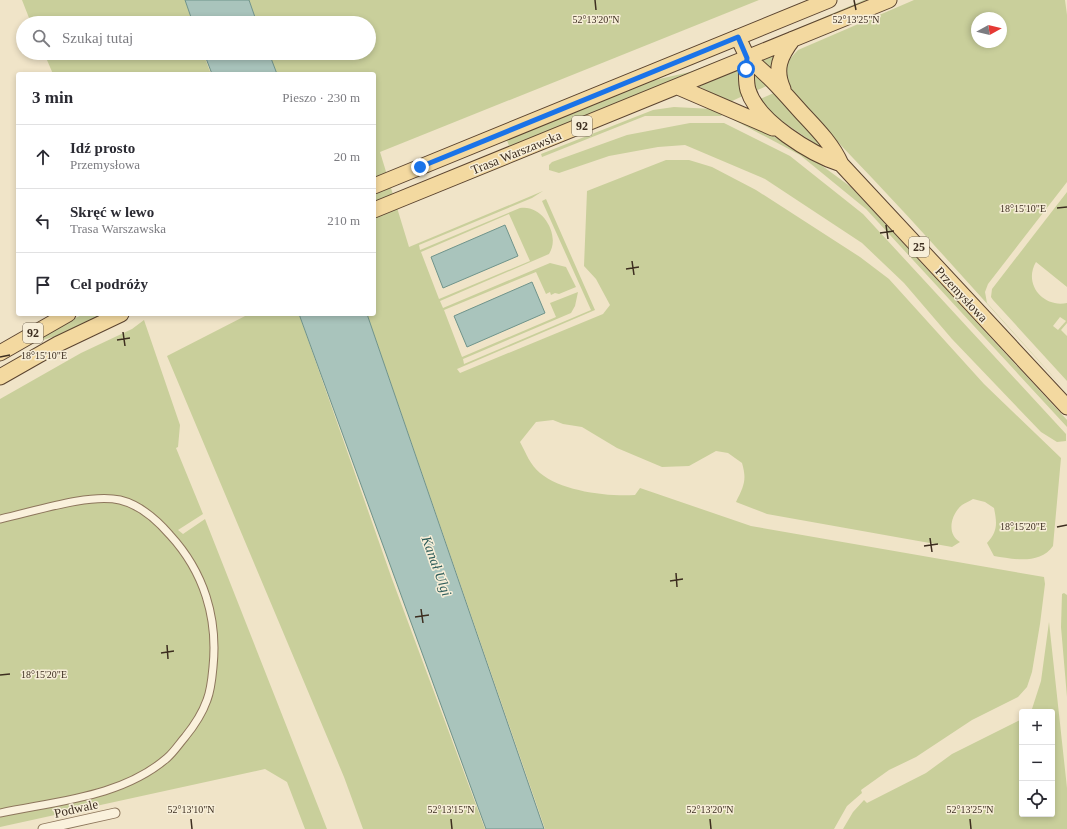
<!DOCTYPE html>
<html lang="pl">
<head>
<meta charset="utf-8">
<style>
  :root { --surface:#fff; --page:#f7f7f7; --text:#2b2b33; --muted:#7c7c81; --line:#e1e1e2 }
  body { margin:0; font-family:Georgia,serif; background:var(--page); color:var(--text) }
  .controls { position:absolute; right:12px; bottom:12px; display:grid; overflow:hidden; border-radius:4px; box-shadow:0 2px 6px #0003 }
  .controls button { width:36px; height:36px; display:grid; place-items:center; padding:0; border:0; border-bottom:1px solid var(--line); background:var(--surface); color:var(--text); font:20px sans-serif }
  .compass { position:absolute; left:971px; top:12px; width:36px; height:36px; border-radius:50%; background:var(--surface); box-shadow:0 2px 6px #0003; rotate:82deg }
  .stop { position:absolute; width:12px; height:12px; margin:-9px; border:3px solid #1a73e8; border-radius:50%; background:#fff }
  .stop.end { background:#1a73e8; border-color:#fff; box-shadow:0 1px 4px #0008 }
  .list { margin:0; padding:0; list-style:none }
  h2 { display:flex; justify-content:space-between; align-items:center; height:52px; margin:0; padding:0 16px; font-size:17px }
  h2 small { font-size:13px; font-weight:400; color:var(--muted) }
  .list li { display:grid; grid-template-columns:26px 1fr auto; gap:12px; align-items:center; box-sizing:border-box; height:64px; padding:0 16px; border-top:1px solid var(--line) }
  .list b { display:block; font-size:15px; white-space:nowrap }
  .list p { margin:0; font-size:13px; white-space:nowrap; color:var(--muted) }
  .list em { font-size:13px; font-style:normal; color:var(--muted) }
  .icon { flex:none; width:22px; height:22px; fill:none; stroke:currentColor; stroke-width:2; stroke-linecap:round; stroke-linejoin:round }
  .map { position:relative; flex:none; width:1067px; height:829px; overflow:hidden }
  .search { position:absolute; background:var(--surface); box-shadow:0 2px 6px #0003; left:16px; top:16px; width:360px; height:44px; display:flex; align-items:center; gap:10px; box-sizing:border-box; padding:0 14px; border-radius:22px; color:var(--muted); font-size:15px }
  .panel { position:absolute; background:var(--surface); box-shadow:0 2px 6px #0003; left:16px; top:72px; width:360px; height:244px; border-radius:4px }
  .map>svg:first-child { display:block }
  .green { fill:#c9cf9b; fill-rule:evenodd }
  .water { fill:#a9c4bc; stroke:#6f938a }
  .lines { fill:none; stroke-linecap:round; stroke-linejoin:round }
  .pedestrian-casing { stroke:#8d765c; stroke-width:9 }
  .minor-casing { stroke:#8d765c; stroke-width:11 }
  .primary-casing { stroke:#5b4430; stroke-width:17 }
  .pedestrian { stroke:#faf1dc; stroke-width:7 }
  .minor { stroke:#faf1dc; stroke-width:9 }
  .primary { stroke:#f3d9a0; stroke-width:15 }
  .route { stroke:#1a73e8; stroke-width:5 }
  .ticks { fill:none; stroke:#3d2e20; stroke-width:1.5 }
  .labels { text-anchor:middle; stroke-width:3; stroke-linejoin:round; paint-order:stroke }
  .shield { fill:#f7eed8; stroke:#756857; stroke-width:1 }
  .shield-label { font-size:12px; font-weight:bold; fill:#3d2e20 }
  .street-label { font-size:13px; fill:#3d2e20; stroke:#f7eed8 }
  .water-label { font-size:14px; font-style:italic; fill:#2f5d5a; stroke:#f7eed8 }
  .ticks-label { font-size:10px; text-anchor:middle; fill:#3d2e20; stroke:#f7eed8; stroke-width:3; stroke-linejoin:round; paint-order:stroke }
</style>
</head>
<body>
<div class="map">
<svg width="1067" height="829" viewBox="0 0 1067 829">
  <rect width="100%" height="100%" fill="#f0e4c8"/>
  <path class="green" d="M22,0H185L193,23H31Z
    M249,0H759L380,152L409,247L543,191L532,198L419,245L420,250L520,208C543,204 561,236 549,254L440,301L443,308L550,263L566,267L576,287L559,294L555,293L551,295L550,292L546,294L536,272L444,310L462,357L556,317L550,303L578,292L575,306L571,313L463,359L464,364L591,310L542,201L546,199L595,310L457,369L460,373L603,314L610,305L596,279L584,266L587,191L666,160H689L712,167L756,190L860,257L889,279L984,384L1061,458L1053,546C1040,565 1013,559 994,556L987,543C998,531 997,523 994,508L985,502L973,499C970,501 965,503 962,505C951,514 946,534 960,542L952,547L767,514L736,502C744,486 747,480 742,463L728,453L716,451L689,466L662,467L617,448L582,427L563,424L553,420L536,422L520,442C526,453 530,465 540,473C561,491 608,497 635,495L640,488L751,526L1044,577L1045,584L1040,624L1032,672L1027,687L1018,697L972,720L916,757L889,770L861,790L862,793L847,806L834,829H545L367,314H374V74H277L269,53H369V23H257ZM509,214L530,261L439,299L421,252Z
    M864,0H873L766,42Z
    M914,0H1065L1067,15V182L988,284L985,292L987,303L1067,392C1002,321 939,249 873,179C852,157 831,135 811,112C804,104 793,95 788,84C782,69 788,60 798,50ZM977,18H1001V42H977Z
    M779,52L773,73L761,59Z
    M44,53H203L211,74H53Z
    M720,60H724L510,148L506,138L646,82L690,72Z
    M741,68L745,95L730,102L698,86Z
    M752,69L769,85L753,92Z
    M776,92L829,153C812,140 769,116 758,100Z
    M674,107L713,109L725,112L721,116H645L542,157L541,154L653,110Z
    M733,115L802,151L851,187L1067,420V427L866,209L800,155L734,120Z
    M690,123H724L790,156L863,214L1066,434V441L1057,442L1041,432L952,339L904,283L862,243L765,179L685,145L658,147L609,156L559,173L549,170V165L552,162L627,135Z
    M1067,192V287L1036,262C1023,284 1043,308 1067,303V323L1061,330L1067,336V381L993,300L991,297L992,289ZM1060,317L1066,321L1058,330L1053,326Z
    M84,314H105L59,335L43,340L42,339L60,325Z
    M249,314H299L392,579L485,829H363L344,777L167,356Z
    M144,320L180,425L178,447L176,448L203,514L178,530L183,534L205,519L327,829H305L287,782L265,769L0,827V399L81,353L132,329Z
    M1064,593L1067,595V697L1061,627L1062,594Z
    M1049,622L1067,788V829H843L853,812L864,800L867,803L926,773L952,754L1022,719V814H1052V712H1031L1041,681Z"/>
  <path class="water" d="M185,0H249L257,23H193Z
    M204,53H269L277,74H212Z
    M505,225L518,256L443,288L431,257Z
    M532,282L545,313L467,347L454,316Z
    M299,314H367L544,829H486Z"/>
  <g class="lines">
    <defs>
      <path id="pedestrian" d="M0,519C33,512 88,493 120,500C141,505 157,520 170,535C204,572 218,618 213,667C212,678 211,690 207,700C202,714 194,726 185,737C179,744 174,752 167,758C122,797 57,801 0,813"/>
      <path id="minor" d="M43,829L115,813"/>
      <path id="primary" d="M738,37C740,43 746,52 747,59C747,70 745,79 748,90C758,122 811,154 841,164
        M747,58C768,74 784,93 802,113C817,129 832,144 841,164L1067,407
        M678,87L773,128
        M783,89C774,69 780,56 793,39
        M374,186L829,0
        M374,210L889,0
        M0,353L68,314
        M0,377L58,344L121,314"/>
    </defs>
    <use href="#pedestrian" class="pedestrian-casing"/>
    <use href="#minor" class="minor-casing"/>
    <use href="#primary" class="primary-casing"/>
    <use href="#pedestrian" class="pedestrian"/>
    <use href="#minor" class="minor"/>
    <use href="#primary" class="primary"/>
  </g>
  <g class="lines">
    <path class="route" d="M420,167L738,37L747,58L746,69"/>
  </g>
  <path class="ticks" d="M595,0L596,10M854,0L856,10M1057,208L1067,207M886,225L888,239M880,233L894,231M632,261L634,275M626,269L639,267M123,332L125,346M117,340L130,338M0,357L10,355M1057,527L1067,525M930,538L932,552M924,546L938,544M676,573L677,587M670,581L683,579M421,609L423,623M415,617L429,615M167,645L168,659M161,653L174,651M0,675L10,674M191,819L192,829M451,819L452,829M710,819L711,829M970,819L971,829"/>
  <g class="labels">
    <g class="shield">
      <rect x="572" y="116" width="20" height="20" rx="3"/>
      <rect x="909" y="237" width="20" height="20" rx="3"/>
      <rect x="23" y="323" width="20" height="20" rx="3"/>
    </g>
    <g class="shield-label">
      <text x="582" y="130">92</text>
      <text x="919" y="251">25</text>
      <text x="33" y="337">92</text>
    </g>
    <g class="street-label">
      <text transform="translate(516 152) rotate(-22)" y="5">Trasa Warszawska</text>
      <text transform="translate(962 294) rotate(47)" y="5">Przemysłowa</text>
      <text transform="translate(76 808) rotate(-13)" y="5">Podwale</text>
    </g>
    <g class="water-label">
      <text transform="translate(437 566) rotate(70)" y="5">Kanał Ulgi</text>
    </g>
  </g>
  <g class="ticks-label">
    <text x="596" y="23">52°13'20"N</text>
    <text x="856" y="23">52°13'25"N</text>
    <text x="1023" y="212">18°15'10"E</text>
    <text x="44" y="359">18°15'10"E</text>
    <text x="1023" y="530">18°15'20"E</text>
    <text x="44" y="678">18°15'20"E</text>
    <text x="191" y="813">52°13'10"N</text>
    <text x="451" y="813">52°13'15"N</text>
    <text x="710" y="813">52°13'20"N</text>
    <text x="970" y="813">52°13'25"N</text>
  </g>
</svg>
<div class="controls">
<button>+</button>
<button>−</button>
<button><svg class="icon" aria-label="locate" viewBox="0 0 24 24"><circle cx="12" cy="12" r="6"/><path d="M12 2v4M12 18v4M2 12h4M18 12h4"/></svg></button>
</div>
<svg class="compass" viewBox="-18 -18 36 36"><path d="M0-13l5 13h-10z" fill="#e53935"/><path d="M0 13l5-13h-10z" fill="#7c7c81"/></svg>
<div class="stop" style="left:746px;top:69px"></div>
<div class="stop end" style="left:420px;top:167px"></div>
<div class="search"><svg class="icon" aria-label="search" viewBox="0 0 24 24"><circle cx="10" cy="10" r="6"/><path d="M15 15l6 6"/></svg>Szukaj tutaj</div>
<section class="panel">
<h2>3 min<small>Pieszo · 230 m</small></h2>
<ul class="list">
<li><svg class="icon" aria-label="ahead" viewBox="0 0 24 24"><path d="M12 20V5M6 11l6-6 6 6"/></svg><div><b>Idź prosto</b><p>Przemysłowa</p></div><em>20 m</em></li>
<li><svg class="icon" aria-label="left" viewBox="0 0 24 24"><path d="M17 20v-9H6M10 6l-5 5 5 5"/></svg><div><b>Skręć w lewo</b><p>Trasa Warszawska</p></div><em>210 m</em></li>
<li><svg class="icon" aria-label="arrive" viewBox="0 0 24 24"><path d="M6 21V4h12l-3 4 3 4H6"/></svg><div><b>Cel podróży</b></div></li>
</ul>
</section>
</div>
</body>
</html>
